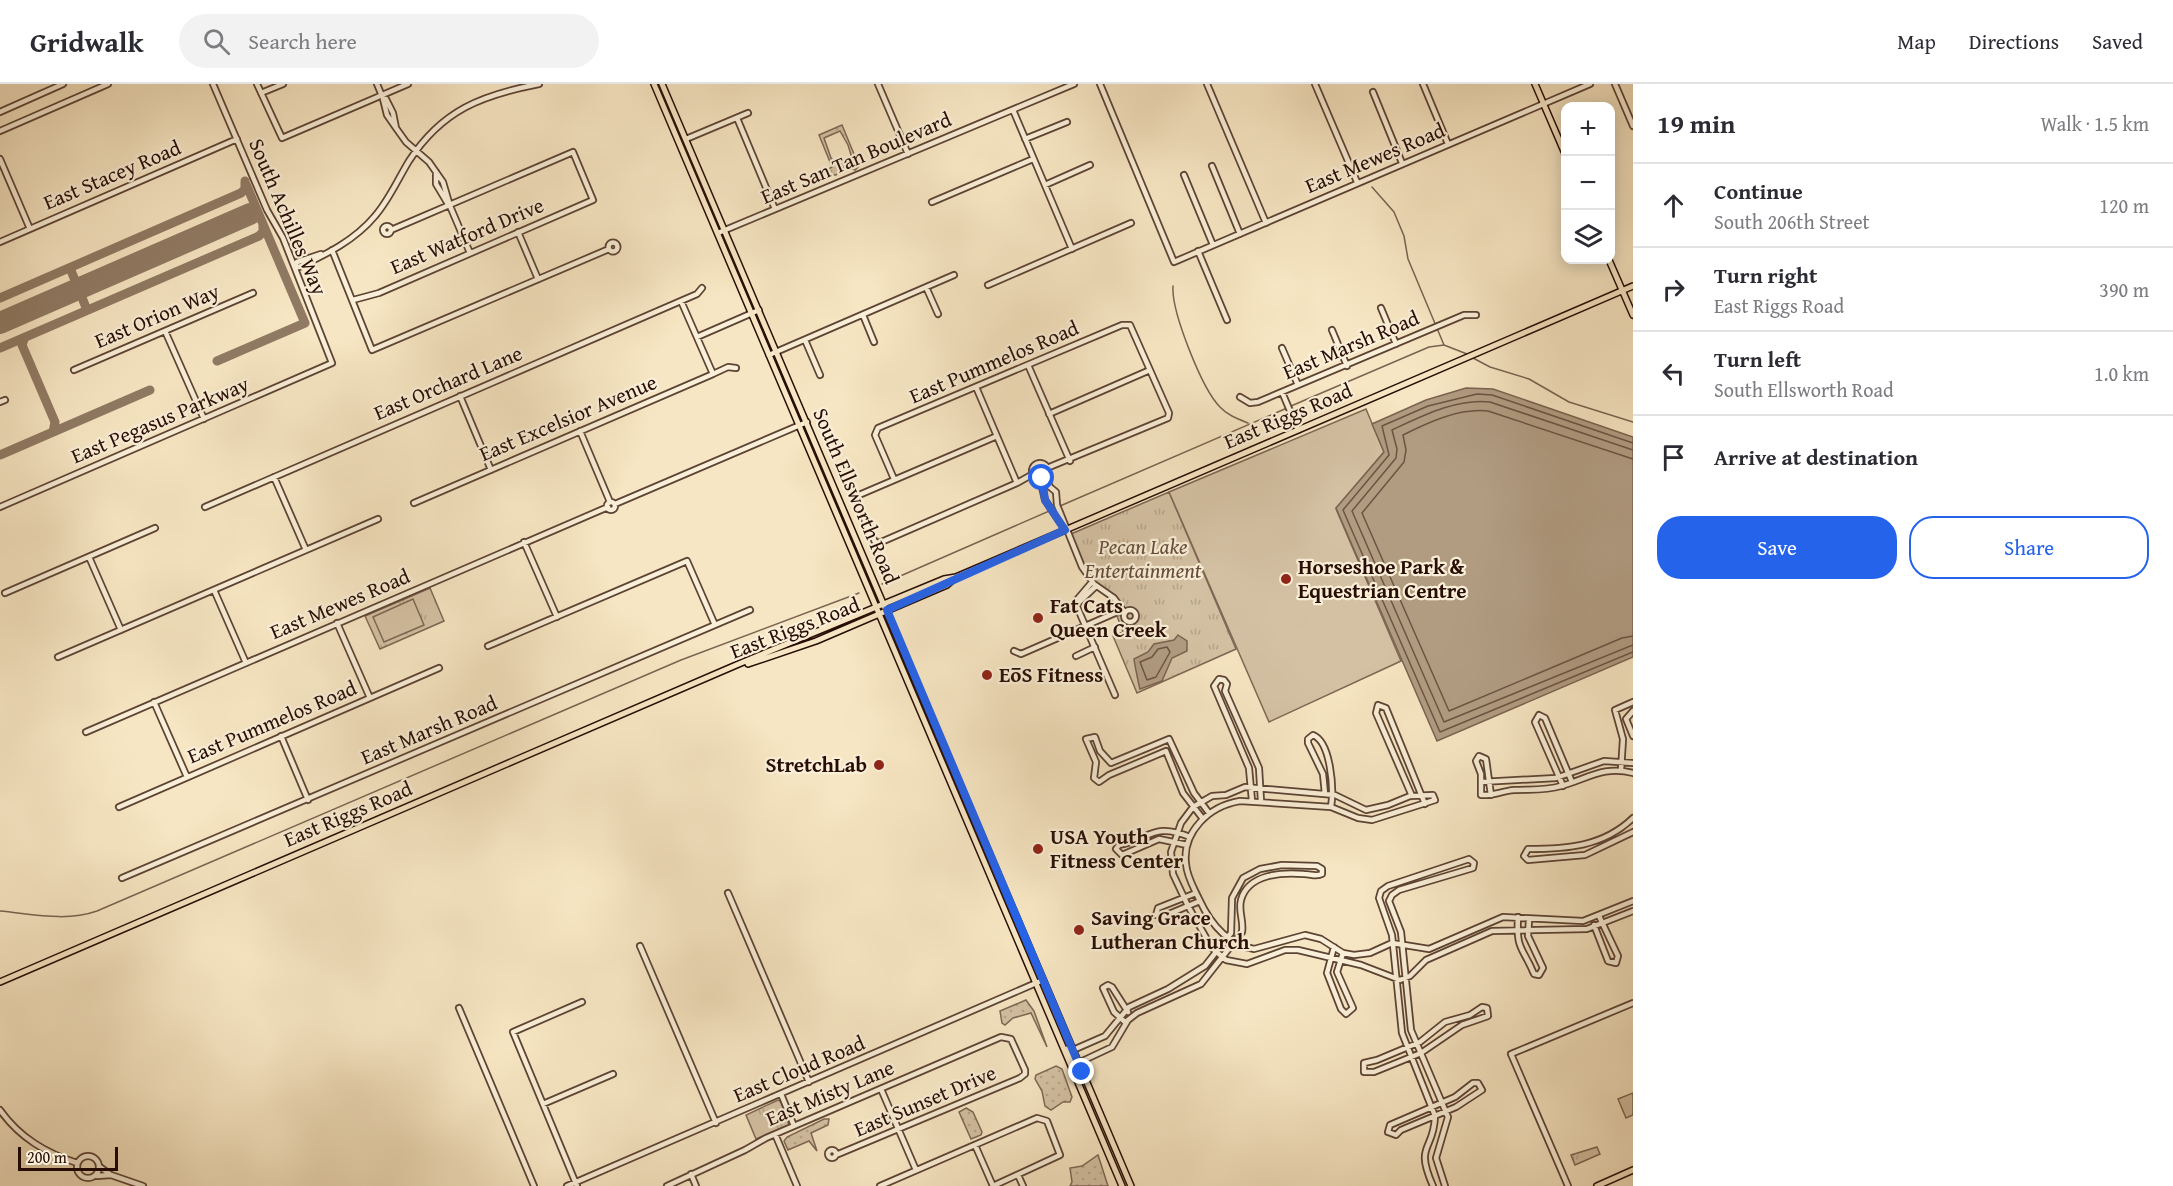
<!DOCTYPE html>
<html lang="en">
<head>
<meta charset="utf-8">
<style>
  :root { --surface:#fff; --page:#f2f2f3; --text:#2b2b33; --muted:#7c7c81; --line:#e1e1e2; --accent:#2563eb }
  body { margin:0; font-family:"Gentium Book Plus",serif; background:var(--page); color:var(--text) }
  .controls { position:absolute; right:18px; top:18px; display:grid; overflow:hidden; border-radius:12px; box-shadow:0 3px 15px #0003 }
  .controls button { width:54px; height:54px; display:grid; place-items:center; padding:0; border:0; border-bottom:2px solid var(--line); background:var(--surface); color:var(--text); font:30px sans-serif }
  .scale { position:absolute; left:18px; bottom:15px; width:100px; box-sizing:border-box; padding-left:6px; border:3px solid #280d04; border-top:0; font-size:16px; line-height:21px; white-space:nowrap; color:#280d04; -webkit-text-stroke:4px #faefd8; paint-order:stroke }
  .stop { position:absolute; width:18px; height:18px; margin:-14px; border:4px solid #2563eb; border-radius:50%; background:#fff }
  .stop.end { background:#2563eb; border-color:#fff; box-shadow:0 2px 6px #0008 }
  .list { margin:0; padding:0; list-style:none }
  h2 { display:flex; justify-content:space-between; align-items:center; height:78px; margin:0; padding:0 24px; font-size:26px }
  h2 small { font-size:20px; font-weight:400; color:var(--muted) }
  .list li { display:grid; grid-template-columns:39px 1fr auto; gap:18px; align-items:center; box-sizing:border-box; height:84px; padding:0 24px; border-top:2px solid var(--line) }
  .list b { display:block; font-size:22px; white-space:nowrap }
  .list p { margin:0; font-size:20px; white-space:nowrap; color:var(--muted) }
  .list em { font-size:20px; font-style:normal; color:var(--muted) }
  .actions { display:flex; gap:12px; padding:18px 24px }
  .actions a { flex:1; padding:14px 0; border:2px solid var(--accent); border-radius:24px; text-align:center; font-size:21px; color:var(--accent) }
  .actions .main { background:var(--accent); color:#fff }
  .icon { flex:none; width:33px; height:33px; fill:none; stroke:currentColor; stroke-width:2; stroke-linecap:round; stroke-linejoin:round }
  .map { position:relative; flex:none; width:1633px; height:1102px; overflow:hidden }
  header { display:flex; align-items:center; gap:36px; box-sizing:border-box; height:84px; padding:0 30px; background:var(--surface); border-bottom:2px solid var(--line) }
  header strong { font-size:28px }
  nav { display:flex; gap:33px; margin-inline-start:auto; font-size:21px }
  .search { width:420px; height:54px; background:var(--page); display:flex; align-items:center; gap:15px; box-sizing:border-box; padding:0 21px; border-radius:33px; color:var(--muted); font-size:22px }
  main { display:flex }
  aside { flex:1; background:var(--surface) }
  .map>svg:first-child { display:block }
  .grass { fill:url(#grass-dots); stroke:#7e6754; stroke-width:1.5; fill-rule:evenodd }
  .park { fill:url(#park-tufts); stroke:#7e6754; stroke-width:1.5 }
  .pitch { fill:#d4c1a3; stroke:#7e6754; stroke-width:1.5 }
  .water { fill:#b19c82; stroke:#7a6350; stroke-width:1.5 }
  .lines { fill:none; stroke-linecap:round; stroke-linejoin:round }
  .shore { stroke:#6c5443; stroke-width:1.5 }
  .stream { stroke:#7a6350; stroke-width:1.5 }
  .taxiway { stroke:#907a64; stroke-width:9 }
  .runway { stroke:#907a64; stroke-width:22 }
  .minor-casing { stroke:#5c4334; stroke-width:8 }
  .major-casing { stroke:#280d04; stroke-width:8 }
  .minor { stroke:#faefd8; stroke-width:4.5 }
  .major { stroke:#f7e6c3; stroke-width:5 }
  .route { stroke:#2563eb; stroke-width:8 }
  .poi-dot { fill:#8f2418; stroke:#faefd8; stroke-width:2 }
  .labels { text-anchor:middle; stroke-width:4.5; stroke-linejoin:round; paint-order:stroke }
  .street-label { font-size:21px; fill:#280d04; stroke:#faefd8 }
  .park-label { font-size:21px; font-style:italic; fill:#644c3c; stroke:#faefd8 }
  .poi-label { font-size:21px; font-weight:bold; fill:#280d04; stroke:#faefd8; text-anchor:start }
</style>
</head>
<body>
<header>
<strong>Gridwalk</strong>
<div class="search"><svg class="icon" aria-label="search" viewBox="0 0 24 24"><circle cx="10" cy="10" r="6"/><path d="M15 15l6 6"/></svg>Search here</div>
<nav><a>Map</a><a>Directions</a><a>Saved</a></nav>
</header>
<main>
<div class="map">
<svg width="1633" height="1102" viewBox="0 0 1633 1102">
  <defs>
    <pattern id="grass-dots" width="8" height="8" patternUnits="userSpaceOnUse" patternTransform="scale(1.5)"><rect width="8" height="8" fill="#d4c1a3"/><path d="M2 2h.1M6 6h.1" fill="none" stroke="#b6a58b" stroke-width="1.8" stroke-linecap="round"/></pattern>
    <pattern id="park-tufts" width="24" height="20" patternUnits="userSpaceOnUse" patternTransform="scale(1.5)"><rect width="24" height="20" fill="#d4c1a3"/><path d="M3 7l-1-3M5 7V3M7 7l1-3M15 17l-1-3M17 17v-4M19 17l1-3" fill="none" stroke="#b6a58b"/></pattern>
  </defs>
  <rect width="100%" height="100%" fill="#f7e6c3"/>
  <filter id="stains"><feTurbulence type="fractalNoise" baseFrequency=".00333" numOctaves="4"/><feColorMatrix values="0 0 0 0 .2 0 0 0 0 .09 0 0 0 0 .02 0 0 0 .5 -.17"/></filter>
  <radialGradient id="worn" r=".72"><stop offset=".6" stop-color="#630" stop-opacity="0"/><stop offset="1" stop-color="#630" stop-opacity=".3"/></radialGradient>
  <path class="grass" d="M842,41L859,82L855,86L845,82L836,91H830L827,86L832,83L819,51ZM840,47L848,61L852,74L838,81L831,74L824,54Z
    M1026,916L1034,927L1047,963L1031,929L1013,934L1005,941L1002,939L1000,927Z
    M1056,982L1062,985L1072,1013L1070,1018H1063L1051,1026L1045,1022L1042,1007L1035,995L1036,991Z
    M966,1024L973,1028L982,1048L981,1051L971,1055L959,1028Z
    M824,1035H829L828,1041L811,1049L817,1067L809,1057L788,1066L784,1057L787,1053Z
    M1098,1071L1108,1102H1070L1072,1098L1070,1084L1082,1082Z"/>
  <path class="park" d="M1169,408L1236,565L1137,609L1113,552L1123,548L1117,532L1121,531L1113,517L1085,493L1088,490L1071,450Z
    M430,504L444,537L380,565L365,532Z
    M778,1016L781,1018L789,1041L756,1055L746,1031Z
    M1597,1063L1600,1070L1575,1081L1571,1071Z"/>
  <path class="pitch" d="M1366,325L1384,368L1336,425L1401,577L1269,638L1169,408Z
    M413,515L424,541L384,558L373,533Z
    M1633,1009V1031L1626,1034L1618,1015Z"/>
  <path class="water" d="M1466,304L1493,305L1633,353V573L1437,657L1336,424L1384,368L1372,340L1426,316Z
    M1178,551L1187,557V567L1172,574L1162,597L1140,605C1139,602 1134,577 1134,575L1148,568L1154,560L1174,556Z"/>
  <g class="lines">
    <path class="shore" d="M1633,359L1492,311L1477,310L1428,322L1382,342L1389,371L1343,426L1440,648L1633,568
      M1633,366L1490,318C1457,314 1422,332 1392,346L1397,365L1396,374L1352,427L1444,638L1633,561
      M1633,375L1488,327C1459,324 1429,338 1403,351L1406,366L1404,378L1362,429L1449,627L1622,554L1633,552
      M1167,563L1170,568L1156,593L1147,596L1140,578L1152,573L1158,565Z"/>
    <path class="stream" d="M1372,103L1394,128L1404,152L1408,175L1444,261
      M1173,202C1171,227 1202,305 1220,323C1227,331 1238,335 1248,339
      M1473,274L1490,283L1529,295L1569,318L1633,338
      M1291,322L1429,263L1444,261L1467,270
      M1060,422L1287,324
      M882,500L1056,424
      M0,827C32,830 66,838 97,827L681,576L859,509"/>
    <path class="taxiway" d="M70,184L87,226
      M0,214L241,109L245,105V97
      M25,253L22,261L55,338L53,348
      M0,264L259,152L263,148V140
      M217,277L305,239L246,100
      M0,371L150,306"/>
    <path class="runway" d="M0,239L250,130"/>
    <defs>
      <path id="minor" d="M257,0L282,54L408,0
        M377,0L382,12
        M878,0L908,70
        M1100,0L1174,178L1590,0
        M1207,0L1266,139
        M1315,0L1357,98
        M1423,0L1448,60
        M1615,0L1633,42
        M1373,8L1402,79
        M261,9L283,0
        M383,15H386L393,29L396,44L387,31Z
        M1013,26L1072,165
        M0,28L63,0
        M737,34L775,125
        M396,44L406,58L429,78L443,98L450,122L470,169
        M0,47L108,0
        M686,55L748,29
        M1025,55L1067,38
        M0,75L30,145
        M1212,82L1240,150
        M436,88V100L448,120
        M1184,91L1213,161
        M1045,101L1090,81
        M932,118L1033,75
        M383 146a4 4 0 1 1 8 0a4 4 0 1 1-8 0Z
        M518,148L538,195
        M718,149L1074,0
        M0,158L237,55
        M608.5 163a4.5 4.5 0 1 1 9 0a4.5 4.5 0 1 1-9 0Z
        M332,166L372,266L609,165
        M1198,167L1227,236
        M295,182L299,183C327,170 355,156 375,132C389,116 398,95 409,77C442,26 482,11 539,0
        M295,182L297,178L321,170
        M988,201L1131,139
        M926,203L938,230
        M353,216L379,209L593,116L573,68L391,146
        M681,217L713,290
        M1381,224L1396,260
        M863,231L874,258
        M1332,246L1347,282
        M165,247L204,335
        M697,253L759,226
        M805,256L820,291
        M1282,264L1298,301
        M769,271L954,191
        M1028,281L1070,377
        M74,286L253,209
        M976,303L1017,399
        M1282,308L1298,346
        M460,312L491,386
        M1240,313L1250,319L1258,318L1464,231H1476
        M0,318L5,316
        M1049,330L1150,286
        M580,347L610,418
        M997,352L859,411L856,417L875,458L879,459L1017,399L1033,390
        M1032 387a8 8 0 1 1 16 0a8 8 0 1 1-16 0Z
        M1045,392L1050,403L1056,408L1057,421L1082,483L1094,500L1114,514L1125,529
        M274,393L306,466
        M1040,394L1045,416L1065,446
        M894,395L875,351L878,344L1122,241H1130L1169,329L1168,334L1047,384
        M607 422a4 4 0 1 1 8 0a4 4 0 1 1-8 0Z
        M414,419L713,290L728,283L736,284
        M615,420L807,338
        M0,423L332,279L283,154L267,126L213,0
        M205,423L697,210L702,204
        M524,458L557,533
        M89,473L121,546
        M1092,498L1075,518L1115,611
        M214,506L246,579
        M5,509L155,444
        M1077,520L1096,502
        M1124 532a6 6 0 1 1 12 0a6 6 0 1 1-12 0Z
        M337,539L370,614
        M488,562L687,477L715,541
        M1014,567L1021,570L1115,529
        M1076,572L1095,563
        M58,573L378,435
        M154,618L187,693
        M1633,627L1626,635L1633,652
        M86,648L608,423
        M281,652L308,716
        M1621,686L1623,655L1615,626L1633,618
        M1481,698L1556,694L1604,677L1633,679
        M1563,702L1535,638L1539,631L1545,634L1572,698
        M1325,710L1323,690L1308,659V655L1313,651C1331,658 1334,705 1331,723
        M1491,711L1486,675L1479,672L1476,677L1481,690V711C1493,712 1502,707 1514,706C1529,705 1545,707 1561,702C1587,695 1604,681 1633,689
        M1412,712L1376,629L1378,621L1386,624L1425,720
        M1252,717L1249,684L1214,602L1219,595L1224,596L1227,600L1225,607L1259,684L1261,717
        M119,723L439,584
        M1633,734C1603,763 1566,765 1528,765L1524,772L1528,776L1585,771L1633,748
        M1203,735L1183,709L1166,667L1109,691L1099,698L1094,694L1096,678L1086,655L1095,653L1100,667L1111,679L1169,655L1194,709L1209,729
        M1187,761L1159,755L1122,771L1116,765L1119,761C1151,755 1153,738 1190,753
        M122,794L750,526
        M728,809L809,998
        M1196,809L1158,824L1156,831L1164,832L1200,817
        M1633,817L1583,837L1503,833L1429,865L1392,859L1370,869L1354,871L1343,869L1321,855L1305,851L1254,865C1226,860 1210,839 1199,815C1194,804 1187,793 1186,780C1182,748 1209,722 1240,717L1331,723L1358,734L1372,736L1435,716L1433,711L1410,712L1388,721L1366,726L1335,711L1245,703L1226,711L1212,712L1193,723L1181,739L1171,768L1173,790L1188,822L1212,864L1226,876L1247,880L1285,866H1298L1361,881L1400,896L1410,892L1426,876L1492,847L1587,845L1633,827
        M1518,833C1516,867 1523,863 1534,890L1539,891L1543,884L1528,852L1529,836
        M1594,841L1608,877L1616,879L1618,872L1599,832
        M640,862L716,1039
        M1334,863L1327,889L1341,925L1346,930L1353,924L1337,888L1343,869
        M1482,923L1487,924L1488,932L1462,941L1421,969L1374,988H1364V979L1377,976L1420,958L1445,938L1470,931Z
        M459,924L534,1102
        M1126,939L1114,928L1103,904L1108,901L1112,903L1128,928
        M1073,966L1105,952L1129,923L1168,905L1205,882L1231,849L1232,814L1243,794L1260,785L1282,781L1317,782L1322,785V790C1316,793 1311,790 1304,790C1282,788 1248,790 1241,816C1238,827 1244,837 1242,848L1201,900L1137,929L1128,936L1112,963L1078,979
        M1473,999H1478L1482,1006L1456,1023L1401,1046L1396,1051L1388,1048L1390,1041L1455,1013Z
        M881,1005L916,1086
        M781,1010L794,1042
        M543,1020L613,990
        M0,1026C20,1054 46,1069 77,1079
        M775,1050L797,1102
        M828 1070a4 4 0 1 1 8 0a4 4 0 1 1-8 0Z
        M77 1083a11 11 0 1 1 22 0a11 11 0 1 1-22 0Z
        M691,1090L696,1102
        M111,1091L143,1102
        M1018,1091L1023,1102
        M97,1092L111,1091L100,1083
        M567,1102L1043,896
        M577,1102L513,948L582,918
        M667,1102L745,1066L766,1054L1001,953L1011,955L1025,986V990L1020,994L836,1071
        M880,1102L1037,1034L1047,1037L1060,1071L993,1102L975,1061
        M1433,1102C1414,1059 1434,1068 1435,1032L1402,949L1392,851L1379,814L1381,807L1388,802L1469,775L1474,779L1473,784L1399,806L1392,811L1389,817L1401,848L1411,946L1448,1033L1436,1074L1445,1102
        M1568,1102L1511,970L1633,919"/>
      <path id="major" d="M654,0L1122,1102
        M662,0L1131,1102
        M1535,0L1566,72
        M1609,176L1633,231
        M748,580L816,557L947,501L955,494
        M0,898L741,579L944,495L956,493L1633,202
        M1067,965L1073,976L1078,979
        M1597,1102L1633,1086"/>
    </defs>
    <use href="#minor" class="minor-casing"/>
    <use href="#major" class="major-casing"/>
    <use href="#minor" class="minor"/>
    <use href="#major" class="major"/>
  </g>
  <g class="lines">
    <path class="route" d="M1042,394L1045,416L1065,446L887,526L1082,988"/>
  </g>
  <g class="poi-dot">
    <circle cx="1286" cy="495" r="6"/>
    <circle cx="1038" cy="534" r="6"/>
    <circle cx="987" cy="591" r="6"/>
    <circle cx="879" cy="681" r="6"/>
    <circle cx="1038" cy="765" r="6"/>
    <circle cx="1079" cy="846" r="6"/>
  </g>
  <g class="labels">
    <g class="street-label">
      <text transform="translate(856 74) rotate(-23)" y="7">East San Tan Boulevard</text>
      <text transform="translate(1375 74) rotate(-23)" y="7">East Mewes Road</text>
      <text transform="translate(112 91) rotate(-23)" y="7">East Stacey Road</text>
      <text transform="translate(288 133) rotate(67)" y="7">South Achilles Way</text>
      <text transform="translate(467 152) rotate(-23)" y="7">East Watford Drive</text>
      <text transform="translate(157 232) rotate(-23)" y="7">East Orion Way</text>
      <text transform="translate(1351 261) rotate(-23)" y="7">East Marsh Road</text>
      <text transform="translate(994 278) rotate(-23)" y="7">East Pummelos Road</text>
      <text transform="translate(448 299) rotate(-23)" y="7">East Orchard Lane</text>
      <text transform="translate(1288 332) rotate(-23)" y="7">East Riggs Road</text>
      <text transform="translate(568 334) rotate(-23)" y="7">East Excelsior Avenue</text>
      <text transform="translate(160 336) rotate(-23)" y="7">East Pegasus Parkway</text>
      <text transform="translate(856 412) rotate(67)" y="7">South Ellsworth Road</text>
      <text transform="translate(340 520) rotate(-23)" y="7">East Mewes Road</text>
      <text transform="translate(795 544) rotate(-21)" y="7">East Riggs Road</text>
      <text transform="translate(272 638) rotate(-23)" y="7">East Pummelos Road</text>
      <text transform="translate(429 646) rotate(-23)" y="7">East Marsh Road</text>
      <text transform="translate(348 730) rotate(-23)" y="7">East Riggs Road</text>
      <text transform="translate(799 985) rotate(-23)" y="7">East Cloud Road</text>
      <text transform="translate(830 1009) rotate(-23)" y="7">East Misty Lane</text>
      <text transform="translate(925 1017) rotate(-23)" y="7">East Sunset Drive</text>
    </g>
    <g class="park-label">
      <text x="1143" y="470">Pecan Lake<tspan x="1143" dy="24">Entertainment</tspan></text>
    </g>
    <g class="poi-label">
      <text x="1298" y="490">Horseshoe Park &amp;<tspan x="1298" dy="24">Equestrian Centre</tspan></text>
      <text x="1050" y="529">Fat Cats<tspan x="1050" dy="24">Queen Creek</tspan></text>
      <text x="999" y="598">EōS Fitness</text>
      <text x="867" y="688" text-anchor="end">StretchLab</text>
      <text x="1050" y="760">USA Youth<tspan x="1050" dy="24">Fitness Center</tspan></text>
      <text x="1091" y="841">Saving Grace<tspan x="1091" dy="24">Lutheran Church</tspan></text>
    </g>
  </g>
  <rect width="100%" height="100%" filter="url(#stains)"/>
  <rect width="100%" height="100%" fill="url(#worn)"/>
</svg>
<div class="controls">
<button>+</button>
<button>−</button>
<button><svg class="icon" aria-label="layers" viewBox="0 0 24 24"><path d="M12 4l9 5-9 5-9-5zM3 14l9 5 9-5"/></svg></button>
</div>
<div class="scale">200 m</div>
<div class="stop" style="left:1042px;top:394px"></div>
<div class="stop end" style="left:1082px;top:988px"></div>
</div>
<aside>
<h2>19 min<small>Walk · 1.5 km</small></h2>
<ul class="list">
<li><svg class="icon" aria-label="ahead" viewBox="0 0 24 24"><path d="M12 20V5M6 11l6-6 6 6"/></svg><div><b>Continue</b><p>South 206th Street</p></div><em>120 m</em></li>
<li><svg class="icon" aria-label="right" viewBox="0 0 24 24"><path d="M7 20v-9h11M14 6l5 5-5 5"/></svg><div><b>Turn right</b><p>East Riggs Road</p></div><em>390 m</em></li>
<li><svg class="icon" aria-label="left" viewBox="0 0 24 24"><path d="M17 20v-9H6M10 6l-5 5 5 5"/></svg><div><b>Turn left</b><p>South Ellsworth Road</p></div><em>1.0 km</em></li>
<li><svg class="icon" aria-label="arrive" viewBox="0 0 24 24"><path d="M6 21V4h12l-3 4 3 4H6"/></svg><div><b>Arrive at destination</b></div></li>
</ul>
<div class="actions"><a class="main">Save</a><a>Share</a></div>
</aside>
</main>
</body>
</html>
